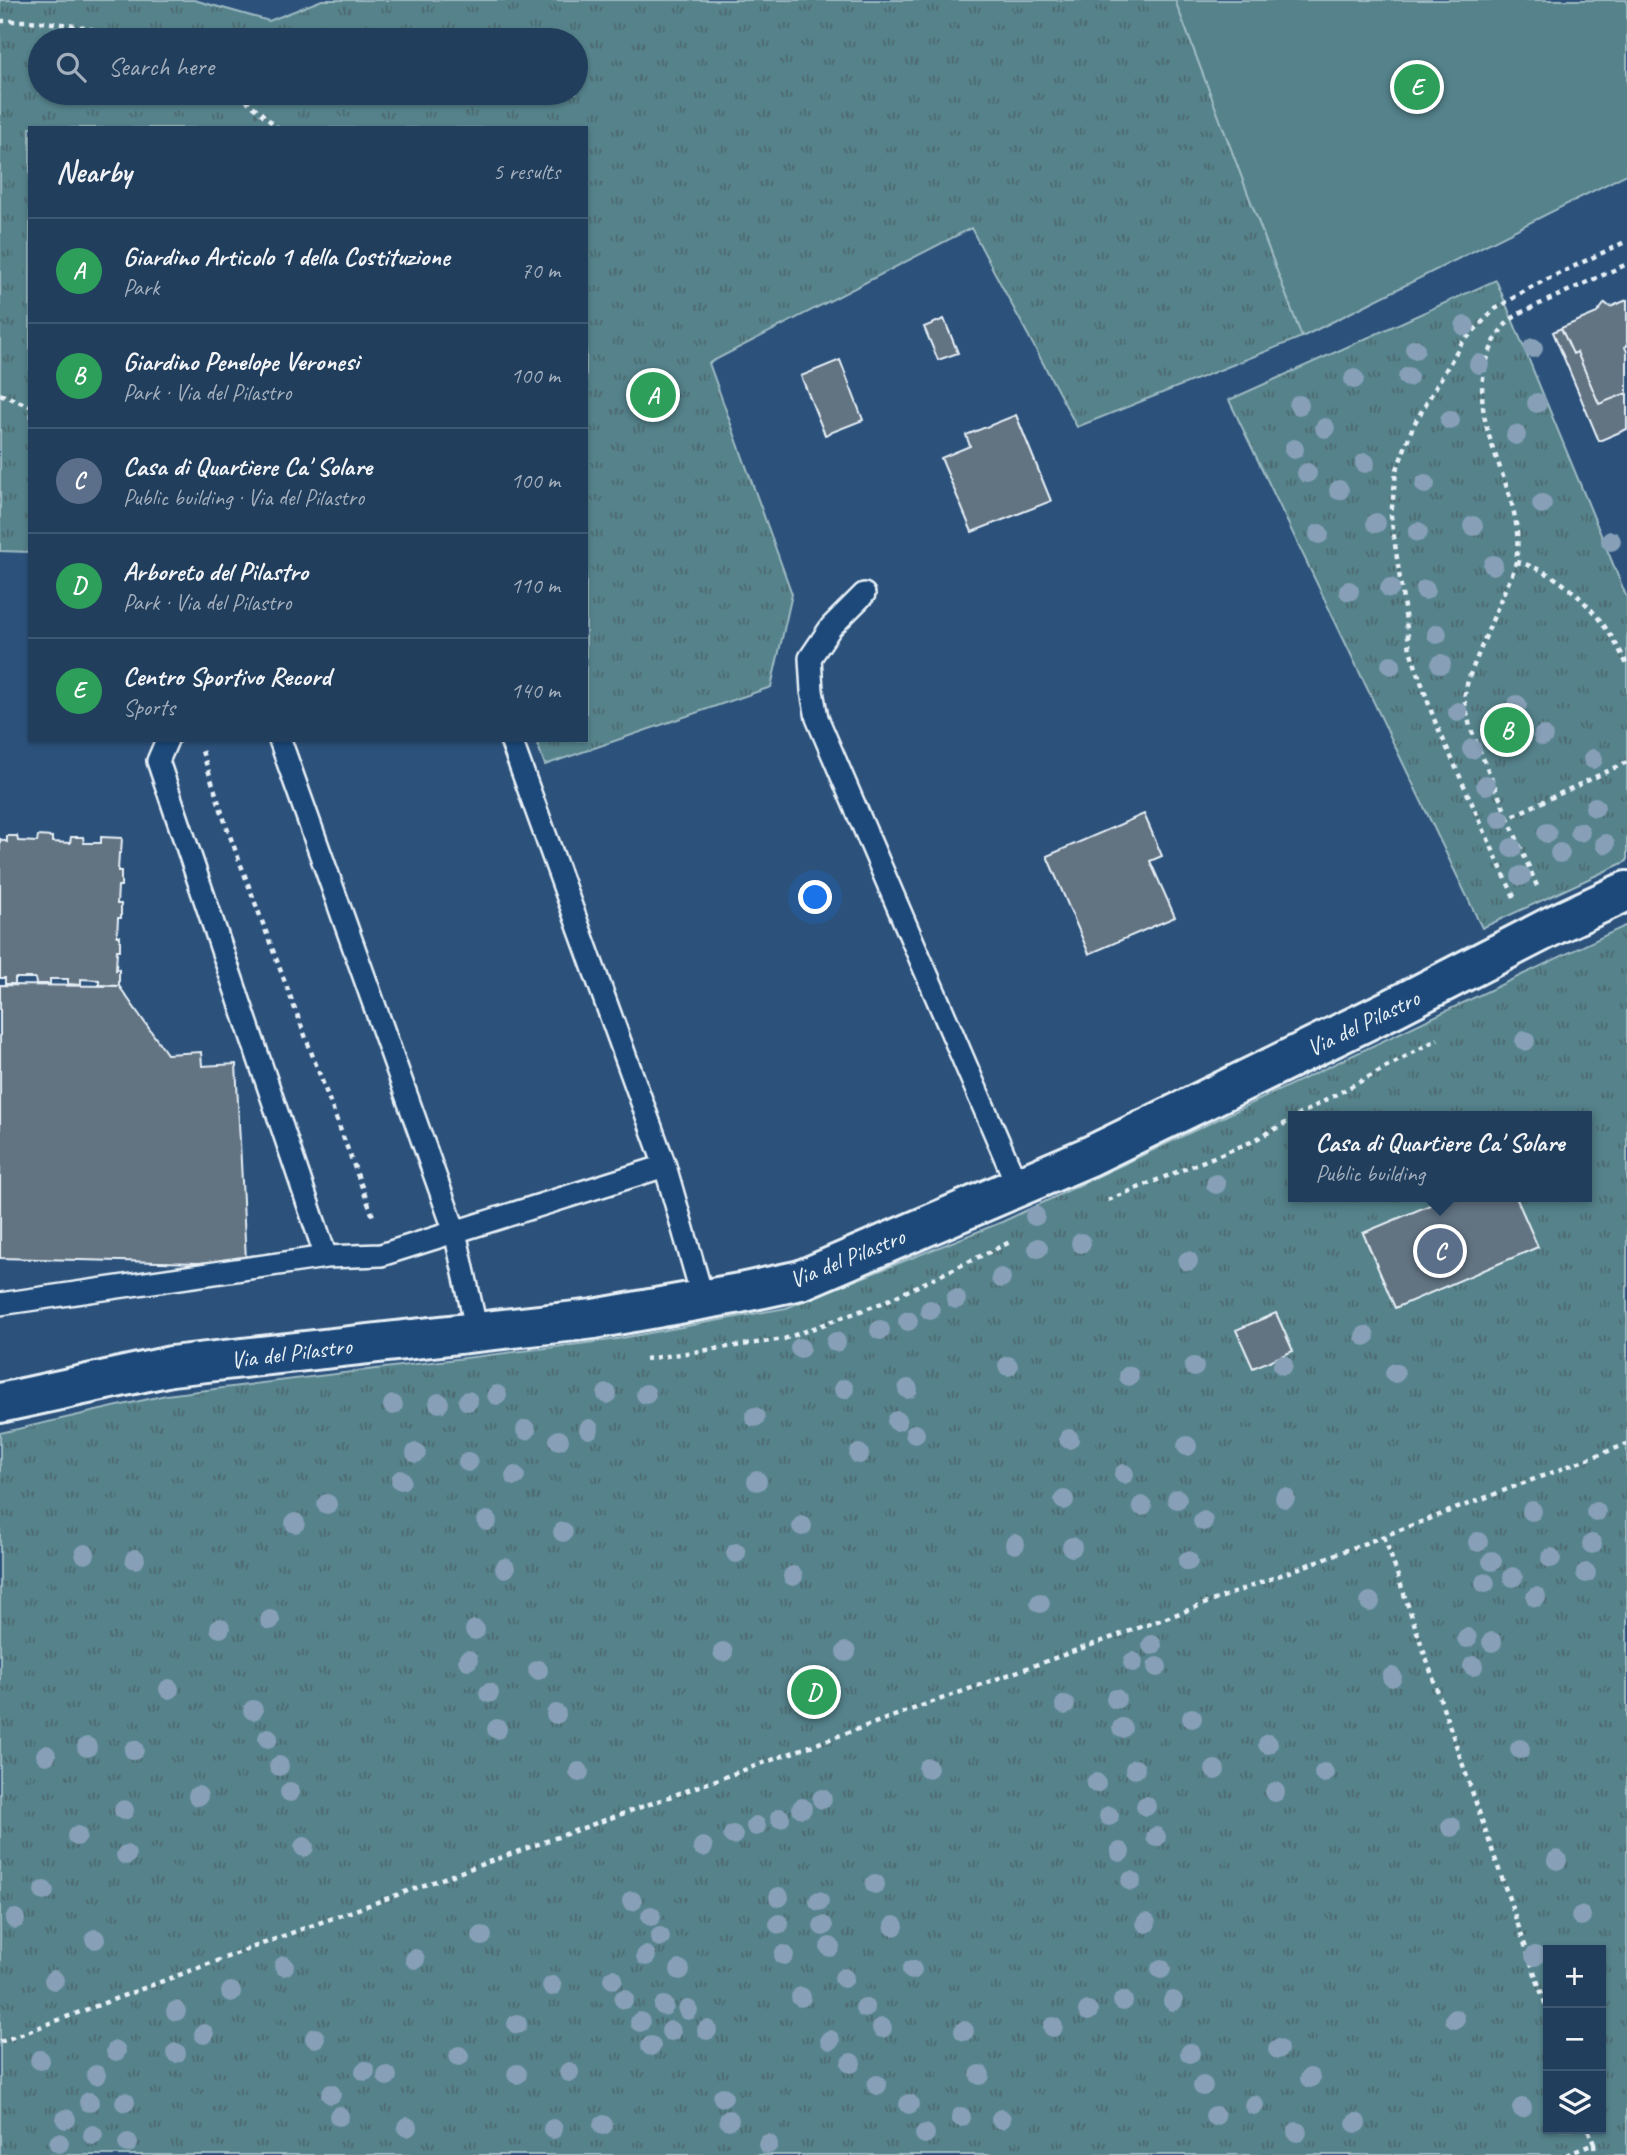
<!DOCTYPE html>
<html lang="en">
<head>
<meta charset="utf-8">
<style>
  :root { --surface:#213e5d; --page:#294563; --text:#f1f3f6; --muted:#a2aebc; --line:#3e5772; --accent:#90b9f0 }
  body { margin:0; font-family:Caveat,sans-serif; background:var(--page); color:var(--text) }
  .controls { position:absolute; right:21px; bottom:21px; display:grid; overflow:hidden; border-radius:0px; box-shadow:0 2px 5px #0004 }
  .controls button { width:63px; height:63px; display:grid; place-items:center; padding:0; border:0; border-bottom:2px solid var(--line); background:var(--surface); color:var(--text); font:35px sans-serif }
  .you { position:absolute; left:816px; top:898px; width:24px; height:24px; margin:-18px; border:5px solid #fff; border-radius:50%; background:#1a73e8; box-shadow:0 0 0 10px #1a73e833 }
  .badge { display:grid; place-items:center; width:46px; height:46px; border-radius:50%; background:var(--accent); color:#fff; font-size:23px; font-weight:700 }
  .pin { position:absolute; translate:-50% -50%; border:4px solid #fff; box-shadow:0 2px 7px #0006 }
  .popup { position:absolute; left:1288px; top:1111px; width:304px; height:91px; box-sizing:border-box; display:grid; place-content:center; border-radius:0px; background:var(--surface); filter:drop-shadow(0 2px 5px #0005); font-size:23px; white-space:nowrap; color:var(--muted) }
  .popup b { font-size:26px; color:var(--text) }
  .popup::after { content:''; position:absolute; left:50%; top:100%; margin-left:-14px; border:14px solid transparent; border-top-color:var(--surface) }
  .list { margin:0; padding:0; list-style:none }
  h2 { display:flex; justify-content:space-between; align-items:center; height:91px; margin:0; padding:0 28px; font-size:30px }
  h2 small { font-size:23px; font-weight:400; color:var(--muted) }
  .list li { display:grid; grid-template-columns:46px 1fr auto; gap:21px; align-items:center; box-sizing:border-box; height:105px; padding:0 28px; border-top:2px solid var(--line) }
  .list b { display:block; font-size:26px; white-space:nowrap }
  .list p { margin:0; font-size:23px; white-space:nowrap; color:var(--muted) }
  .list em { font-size:23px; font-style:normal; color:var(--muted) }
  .icon { flex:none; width:38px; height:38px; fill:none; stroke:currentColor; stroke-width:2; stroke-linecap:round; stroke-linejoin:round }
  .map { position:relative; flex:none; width:1627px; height:2155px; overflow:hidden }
  .search { position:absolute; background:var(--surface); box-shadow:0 2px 5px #0004; left:28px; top:28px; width:560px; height:77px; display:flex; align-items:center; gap:18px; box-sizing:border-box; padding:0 24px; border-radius:38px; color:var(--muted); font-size:26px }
  .panel { position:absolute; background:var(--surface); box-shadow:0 2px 5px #0004; left:28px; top:126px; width:560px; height:616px; border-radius:0px }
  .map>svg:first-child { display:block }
  .grass { fill:url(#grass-tufts); stroke:#9ebac2; stroke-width:2; fill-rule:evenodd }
  .pitch { fill:#54828b; stroke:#9ebac2; stroke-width:2 }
  .building { fill:#627382; stroke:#e8f1f8; stroke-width:2 }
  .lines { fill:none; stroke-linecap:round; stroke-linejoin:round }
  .service-casing { stroke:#e8f1f8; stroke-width:26 }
  .tertiary-casing { stroke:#e8f1f8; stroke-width:44 }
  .path { stroke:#e8f1f8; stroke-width:4.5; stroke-dasharray:5 5; stroke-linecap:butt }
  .service { stroke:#1f4a7a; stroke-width:21 }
  .tertiary { stroke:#1f4a7a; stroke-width:38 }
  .tree { fill:#87a0b7 }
  .labels { text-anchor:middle; stroke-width:5; stroke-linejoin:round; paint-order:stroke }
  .street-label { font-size:24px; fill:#e8f1f8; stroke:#1f4a7a }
</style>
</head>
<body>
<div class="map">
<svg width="1627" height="2155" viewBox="0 0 1627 2155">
  <defs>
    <pattern id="grass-tufts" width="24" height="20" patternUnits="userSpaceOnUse" patternTransform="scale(1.75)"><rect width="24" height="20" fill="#54828b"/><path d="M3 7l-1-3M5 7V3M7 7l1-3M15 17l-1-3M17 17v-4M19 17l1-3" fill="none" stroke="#4e686e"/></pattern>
  </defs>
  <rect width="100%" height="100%" fill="#2c527c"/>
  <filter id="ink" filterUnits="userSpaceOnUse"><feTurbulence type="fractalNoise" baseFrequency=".0143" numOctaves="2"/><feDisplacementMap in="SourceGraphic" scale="14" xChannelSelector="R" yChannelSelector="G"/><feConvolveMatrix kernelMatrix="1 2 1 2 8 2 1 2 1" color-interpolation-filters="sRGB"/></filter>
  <g filter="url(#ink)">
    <path class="grass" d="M0,0H194L269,21L322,0H1175L1302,337L1077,427L971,228L709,363L792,594L771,687L545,765L536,740H586V128H30V552L0,551ZM40,40H576V93H40Z
      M1496,280L1627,598V861L1482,928L1229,400Z
      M1627,925V2155H0V1433L166,1395L611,1340L786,1308L1002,1222ZM1293,1116H1587V1197H1293ZM1548,1950H1601V2129H1548Z"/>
    <path class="pitch" d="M1175,0H1627V174L1302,337Z"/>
    <path class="building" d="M1627,300V346L1625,347L1627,352V393L1599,404L1577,352L1573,354L1561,328L1597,313L1605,303L1610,307Z
      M944,319L958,353L938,360L924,327Z
      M1561,328L1573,354L1577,352L1599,404L1627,393V429L1599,441L1553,332Z
      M840,360L863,420L825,435L801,376Z
      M1016,415L1051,501L972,532L941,458L970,446L966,435Z
      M1144,814L1162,856L1150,861L1175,917L1089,954L1047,856Z
      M7,836H17L18,841L37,842L38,836L52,837V842L70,843L71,837H83L84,843H101V837L122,838L121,853H119L118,871H121V886H118L117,904H121V918H118L117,936H120V950H117L116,970L119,969V986L99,985V980L81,979V985L68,984V979H50V984H36L35,978H15V984H5V978H0V839L7,842Z
      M0,985L119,986L167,1054L201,1052L202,1066L236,1064L246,1260L199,1263L0,1258Z
      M1449,1197H1516L1538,1247L1395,1308L1363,1233Z
      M1276,1313L1293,1351L1253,1368L1236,1330Z"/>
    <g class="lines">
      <defs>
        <path id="service" d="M864,594L831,627L810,658L812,691L817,718L1018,1187
          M167,740L158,761L326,1257
          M280,740L455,1232L477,1332
          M511,740L665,1166L703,1299
          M0,1304L326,1257L381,1255L665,1166"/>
        <path id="tertiary" d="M0,1403L171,1366L594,1319L740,1293L801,1280L1090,1156L1395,1007L1554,925L1627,891"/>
      </defs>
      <use href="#service" class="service-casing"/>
      <use href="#tertiary" class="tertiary-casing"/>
      <path class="path" d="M0,21C46,20 86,25 130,40
        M238,93L278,128
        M0,394L30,406
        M1516,562C1566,572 1607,621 1627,665
        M202,751L227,828L374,1219
        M1508,818L1470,727L1464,698L1468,680C1479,652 1491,624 1502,596C1507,585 1514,573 1516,561C1528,487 1461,430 1489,354C1496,335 1503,324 1520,313L1627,264
        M1537,886L1508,818L1627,762
        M1514,897L1434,719L1410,650L1391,516L1396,472L1413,426L1461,344L1495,309L1533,286L1627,241
        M1297,1116L1438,1039
        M1108,1200L1251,1142L1293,1119
        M645,1359L784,1339L882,1303L1010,1242
        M1384,1536L1548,2012
        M0,2042L294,1932L1191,1609L1627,1444
        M1594,2144L1595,2155
        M1566,2155L1594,2144L1588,2129"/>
      <use href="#service" class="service"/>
      <use href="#tertiary" class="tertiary"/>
    </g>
    <g class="tree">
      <circle cx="1465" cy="326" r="10"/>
      <circle cx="1533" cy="348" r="10"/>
      <circle cx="1415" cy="349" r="10"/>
      <circle cx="1479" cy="364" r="10"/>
      <circle cx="1408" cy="377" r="10"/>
      <circle cx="1354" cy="379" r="10"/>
      <circle cx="1537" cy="403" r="10"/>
      <circle cx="1299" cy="405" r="10"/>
      <circle cx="1450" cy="420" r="10"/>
      <circle cx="1325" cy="428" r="10"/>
      <circle cx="1516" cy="435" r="10"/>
      <circle cx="1294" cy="449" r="10"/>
      <circle cx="1365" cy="463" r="10"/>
      <circle cx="1307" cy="473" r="10"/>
      <circle cx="1425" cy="484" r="10"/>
      <circle cx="1339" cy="490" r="10"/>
      <circle cx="1542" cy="504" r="10"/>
      <circle cx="1376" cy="523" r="10"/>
      <circle cx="1473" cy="526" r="10"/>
      <circle cx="1418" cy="532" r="10"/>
      <circle cx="1319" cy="534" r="10"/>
      <circle cx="1611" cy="541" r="10"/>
      <circle cx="1493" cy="565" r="10"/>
      <circle cx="1390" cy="588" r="10"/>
      <circle cx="1425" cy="590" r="10"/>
      <circle cx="1349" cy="591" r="10"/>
      <circle cx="1437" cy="634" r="10"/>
      <circle cx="1441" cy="664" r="10"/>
      <circle cx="1391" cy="665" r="10"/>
      <circle cx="1517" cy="705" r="10"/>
      <circle cx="1458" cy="712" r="10"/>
      <circle cx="1543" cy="736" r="10"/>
      <circle cx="1472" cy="749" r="10"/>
      <circle cx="1593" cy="759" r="10"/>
      <circle cx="1486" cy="785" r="10"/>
      <circle cx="1595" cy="807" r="10"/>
      <circle cx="1500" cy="819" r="10"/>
      <circle cx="1580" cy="832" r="10"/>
      <circle cx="1547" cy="833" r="10"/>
      <circle cx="1605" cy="844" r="10"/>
      <circle cx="1512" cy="848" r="10"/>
      <circle cx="1560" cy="853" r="10"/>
      <circle cx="1521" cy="876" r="10"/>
      <circle cx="1525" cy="1041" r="10"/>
      <circle cx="1216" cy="1184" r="10"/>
      <circle cx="1035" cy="1216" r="10"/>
      <circle cx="1081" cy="1243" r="10"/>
      <circle cx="1038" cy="1248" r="10"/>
      <circle cx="1188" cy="1261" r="10"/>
      <circle cx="1001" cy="1278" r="10"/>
      <circle cx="956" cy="1299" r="10"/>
      <circle cx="930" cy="1310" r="10"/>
      <circle cx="908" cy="1321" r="10"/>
      <circle cx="880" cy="1330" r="10"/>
      <circle cx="1365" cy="1336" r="10"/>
      <circle cx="836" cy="1342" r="10"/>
      <circle cx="800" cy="1348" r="10"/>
      <circle cx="1283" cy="1365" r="10"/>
      <circle cx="1008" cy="1366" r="10"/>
      <circle cx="1194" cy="1367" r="10"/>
      <circle cx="1395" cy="1373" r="10"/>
      <circle cx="1129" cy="1376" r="10"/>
      <circle cx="844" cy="1389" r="10"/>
      <circle cx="908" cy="1389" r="10"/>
      <circle cx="607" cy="1394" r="10"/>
      <circle cx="646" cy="1394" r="10"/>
      <circle cx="497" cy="1395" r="10"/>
      <circle cx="468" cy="1401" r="10"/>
      <circle cx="439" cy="1403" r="10"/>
      <circle cx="393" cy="1405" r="10"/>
      <circle cx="755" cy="1417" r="10"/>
      <circle cx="897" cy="1421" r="10"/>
      <circle cx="589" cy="1429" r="10"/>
      <circle cx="526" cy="1430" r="10"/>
      <circle cx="915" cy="1434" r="10"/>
      <circle cx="1069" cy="1439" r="10"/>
      <circle cx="559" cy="1440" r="10"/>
      <circle cx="1187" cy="1446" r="10"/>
      <circle cx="416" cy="1453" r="10"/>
      <circle cx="859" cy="1454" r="10"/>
      <circle cx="468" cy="1462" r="10"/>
      <circle cx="1124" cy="1474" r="10"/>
      <circle cx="515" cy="1476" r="10"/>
      <circle cx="401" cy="1480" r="10"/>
      <circle cx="757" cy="1481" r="10"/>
      <circle cx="1285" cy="1498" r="10"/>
      <circle cx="1177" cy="1499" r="10"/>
      <circle cx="1064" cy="1500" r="10"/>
      <circle cx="327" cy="1504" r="10"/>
      <circle cx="1142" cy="1506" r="10"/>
      <circle cx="1532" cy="1511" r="10"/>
      <circle cx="1596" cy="1512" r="10"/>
      <circle cx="487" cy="1521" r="10"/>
      <circle cx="1203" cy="1521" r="10"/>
      <circle cx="295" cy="1523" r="10"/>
      <circle cx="802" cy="1526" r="10"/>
      <circle cx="563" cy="1532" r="10"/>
      <circle cx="1478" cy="1542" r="10"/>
      <circle cx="1015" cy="1544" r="10"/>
      <circle cx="1592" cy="1544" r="10"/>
      <circle cx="1072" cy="1547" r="10"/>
      <circle cx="736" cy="1553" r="10"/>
      <circle cx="85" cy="1554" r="10"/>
      <circle cx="1551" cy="1558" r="10"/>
      <circle cx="135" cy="1559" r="10"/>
      <circle cx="1188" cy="1561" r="10"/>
      <circle cx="1492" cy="1561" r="10"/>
      <circle cx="505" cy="1568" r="10"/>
      <circle cx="1586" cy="1573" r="10"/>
      <circle cx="793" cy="1576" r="10"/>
      <circle cx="1513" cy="1577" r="10"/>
      <circle cx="1485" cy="1583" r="10"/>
      <circle cx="1536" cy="1597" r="10"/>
      <circle cx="1370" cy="1602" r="10"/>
      <circle cx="1040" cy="1603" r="10"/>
      <circle cx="270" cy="1620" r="10"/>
      <circle cx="220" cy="1628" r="10"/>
      <circle cx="475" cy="1630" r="10"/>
      <circle cx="1467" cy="1638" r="10"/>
      <circle cx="1492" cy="1642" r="10"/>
      <circle cx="1152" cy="1645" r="10"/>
      <circle cx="723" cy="1652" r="10"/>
      <circle cx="846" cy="1652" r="10"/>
      <circle cx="468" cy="1660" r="10"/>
      <circle cx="1133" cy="1662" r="10"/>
      <circle cx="1473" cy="1666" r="10"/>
      <circle cx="1157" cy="1667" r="10"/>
      <circle cx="538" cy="1670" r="10"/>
      <circle cx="1392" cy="1677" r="10"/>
      <circle cx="169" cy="1689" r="10"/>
      <circle cx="489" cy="1693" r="10"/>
      <circle cx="1116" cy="1699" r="10"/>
      <circle cx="1065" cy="1705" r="10"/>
      <circle cx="253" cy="1710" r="10"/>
      <circle cx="556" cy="1714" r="10"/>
      <circle cx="1192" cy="1718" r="10"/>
      <circle cx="1122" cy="1728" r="10"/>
      <circle cx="497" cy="1729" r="10"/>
      <circle cx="268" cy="1738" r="10"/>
      <circle cx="1268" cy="1744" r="10"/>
      <circle cx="87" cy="1747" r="10"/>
      <circle cx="1520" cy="1749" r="10"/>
      <circle cx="134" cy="1750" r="10"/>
      <circle cx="46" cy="1755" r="10"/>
      <circle cx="279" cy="1766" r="10"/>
      <circle cx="928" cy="1768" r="10"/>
      <circle cx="1135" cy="1769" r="10"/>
      <circle cx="1215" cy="1770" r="10"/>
      <circle cx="579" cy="1772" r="10"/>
      <circle cx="1324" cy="1773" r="10"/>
      <circle cx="1096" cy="1783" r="10"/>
      <circle cx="290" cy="1792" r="10"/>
      <circle cx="1275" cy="1792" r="10"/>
      <circle cx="198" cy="1796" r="10"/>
      <circle cx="822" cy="1799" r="10"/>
      <circle cx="1146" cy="1806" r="10"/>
      <circle cx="802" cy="1808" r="10"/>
      <circle cx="124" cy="1810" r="10"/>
      <circle cx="1109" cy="1816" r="10"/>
      <circle cx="780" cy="1818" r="10"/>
      <circle cx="756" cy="1826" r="10"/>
      <circle cx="1451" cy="1827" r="10"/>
      <circle cx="733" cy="1835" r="10"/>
      <circle cx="77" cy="1836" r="10"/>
      <circle cx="1156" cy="1837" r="10"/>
      <circle cx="304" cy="1847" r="10"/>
      <circle cx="703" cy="1847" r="10"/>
      <circle cx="1120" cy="1852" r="10"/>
      <circle cx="126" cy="1855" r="10"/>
      <circle cx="1557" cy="1860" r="10"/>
      <circle cx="1131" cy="1881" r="10"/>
      <circle cx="875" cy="1884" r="10"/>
      <circle cx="44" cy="1891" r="10"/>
      <circle cx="779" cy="1897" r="10"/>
      <circle cx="632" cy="1901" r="10"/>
      <circle cx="819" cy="1901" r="10"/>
      <circle cx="651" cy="1916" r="10"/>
      <circle cx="1581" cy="1916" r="10"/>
      <circle cx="15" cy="1919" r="10"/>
      <circle cx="1146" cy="1923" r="10"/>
      <circle cx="779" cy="1924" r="10"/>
      <circle cx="823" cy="1926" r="10"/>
      <circle cx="894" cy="1926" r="10"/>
      <circle cx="482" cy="1936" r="10"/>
      <circle cx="660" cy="1937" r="10"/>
      <circle cx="95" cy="1939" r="10"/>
      <circle cx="830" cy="1947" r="10"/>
      <circle cx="784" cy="1955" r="10"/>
      <circle cx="646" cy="1956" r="10"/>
      <circle cx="1535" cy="1956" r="10"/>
      <circle cx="415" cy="1959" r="10"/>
      <circle cx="284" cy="1966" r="10"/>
      <circle cx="1161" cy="1969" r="10"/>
      <circle cx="680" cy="1970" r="10"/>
      <circle cx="912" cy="1970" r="10"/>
      <circle cx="844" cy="1978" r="10"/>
      <circle cx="613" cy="1979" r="10"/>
      <circle cx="54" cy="1980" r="10"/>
      <circle cx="552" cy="1986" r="10"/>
      <circle cx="231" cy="1992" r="10"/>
      <circle cx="801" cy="1997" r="10"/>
      <circle cx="624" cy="1999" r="10"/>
      <circle cx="1123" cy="2001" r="10"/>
      <circle cx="1173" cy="2001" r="10"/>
      <circle cx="664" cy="2006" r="10"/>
      <circle cx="865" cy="2008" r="10"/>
      <circle cx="688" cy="2010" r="10"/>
      <circle cx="176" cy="2011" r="10"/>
      <circle cx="1088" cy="2011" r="10"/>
      <circle cx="1455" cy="2019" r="10"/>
      <circle cx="640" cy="2022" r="10"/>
      <circle cx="517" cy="2024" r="10"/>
      <circle cx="1053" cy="2027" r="10"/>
      <circle cx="882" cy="2028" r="10"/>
      <circle cx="707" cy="2030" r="10"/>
      <circle cx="671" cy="2031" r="10"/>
      <circle cx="964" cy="2031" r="10"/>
      <circle cx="204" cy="2034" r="10"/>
      <circle cx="315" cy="2038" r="10"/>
      <circle cx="830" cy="2040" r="10"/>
      <circle cx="651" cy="2046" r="10"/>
      <circle cx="1278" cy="2049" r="10"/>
      <circle cx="116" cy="2051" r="10"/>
      <circle cx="176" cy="2053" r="10"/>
      <circle cx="1190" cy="2053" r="10"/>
      <circle cx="459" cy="2056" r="10"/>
      <circle cx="40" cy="2060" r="10"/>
      <circle cx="851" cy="2063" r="10"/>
      <circle cx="365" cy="2071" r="10"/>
      <circle cx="569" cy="2072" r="10"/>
      <circle cx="517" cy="2074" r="10"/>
      <circle cx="96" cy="2075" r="10"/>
      <circle cx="980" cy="2075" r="10"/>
      <circle cx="387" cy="2076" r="10"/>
      <circle cx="1310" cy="2078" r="10"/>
      <circle cx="877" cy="2085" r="10"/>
      <circle cx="1203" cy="2086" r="10"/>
      <circle cx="331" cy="2094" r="10"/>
      <circle cx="723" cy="2097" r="10"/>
      <circle cx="89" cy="2102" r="10"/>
      <circle cx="125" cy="2102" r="10"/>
      <circle cx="909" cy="2104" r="10"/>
      <circle cx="1254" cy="2105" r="10"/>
      <circle cx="1522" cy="2108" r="10"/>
      <circle cx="339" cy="2116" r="10"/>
      <circle cx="1215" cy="2116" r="10"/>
      <circle cx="961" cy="2117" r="10"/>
      <circle cx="66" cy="2119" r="10"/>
      <circle cx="1001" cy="2119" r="10"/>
      <circle cx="729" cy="2120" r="10"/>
      <circle cx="1356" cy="2123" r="10"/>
      <circle cx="603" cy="2125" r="10"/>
      <circle cx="407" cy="2127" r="10"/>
      <circle cx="553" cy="2129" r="10"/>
      <circle cx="1297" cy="2132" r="10"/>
      <circle cx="925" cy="2134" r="10"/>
      <circle cx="93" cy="2135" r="10"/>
      <circle cx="59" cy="2143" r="10"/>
      <circle cx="128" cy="2143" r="10"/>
      <circle cx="768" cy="2144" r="10"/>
    </g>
  </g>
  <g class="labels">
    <g class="street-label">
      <text transform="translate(1363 1023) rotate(-26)" y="8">Via del Pilastro</text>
      <text transform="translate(847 1258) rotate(-22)" y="8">Via del Pilastro</text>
      <text transform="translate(291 1353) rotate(-7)" y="8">Via del Pilastro</text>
    </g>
  </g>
</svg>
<div class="controls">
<button>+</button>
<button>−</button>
<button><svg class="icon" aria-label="layers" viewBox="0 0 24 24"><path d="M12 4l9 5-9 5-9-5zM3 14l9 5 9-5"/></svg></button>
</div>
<div class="you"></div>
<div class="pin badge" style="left:653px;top:395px;background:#2e9e5b">A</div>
<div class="pin badge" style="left:1507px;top:730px;background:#2e9e5b">B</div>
<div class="pin badge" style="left:1440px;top:1251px;background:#5c6f8a">C</div>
<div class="popup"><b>Casa di Quartiere Ca' Solare</b>Public building</div>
<div class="pin badge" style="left:814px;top:1692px;background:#2e9e5b">D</div>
<div class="pin badge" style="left:1417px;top:87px;background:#2e9e5b">E</div>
<div class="search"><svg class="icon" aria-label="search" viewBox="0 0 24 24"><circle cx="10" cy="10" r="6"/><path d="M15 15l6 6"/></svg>Search here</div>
<section class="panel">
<h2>Nearby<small>5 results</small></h2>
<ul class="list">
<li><span class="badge" style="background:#2e9e5b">A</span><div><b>Giardino Articolo 1 della Costituzione</b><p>Park</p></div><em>70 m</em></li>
<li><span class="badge" style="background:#2e9e5b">B</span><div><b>Giardino Penelope Veronesi</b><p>Park · Via del Pilastro</p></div><em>100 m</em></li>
<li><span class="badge" style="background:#5c6f8a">C</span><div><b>Casa di Quartiere Ca' Solare</b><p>Public building · Via del Pilastro</p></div><em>100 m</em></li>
<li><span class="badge" style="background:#2e9e5b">D</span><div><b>Arboreto del Pilastro</b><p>Park · Via del Pilastro</p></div><em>110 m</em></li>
<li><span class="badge" style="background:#2e9e5b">E</span><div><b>Centro Sportivo Record</b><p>Sports</p></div><em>140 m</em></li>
</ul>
</section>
</div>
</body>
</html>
